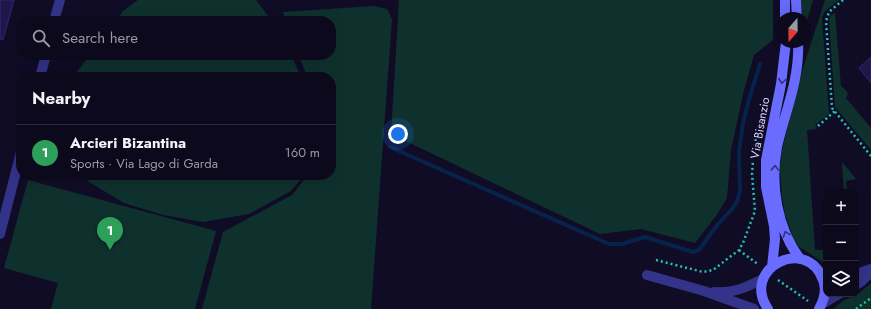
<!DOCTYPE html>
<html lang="en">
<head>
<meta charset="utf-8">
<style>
  :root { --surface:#0c091c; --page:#1a1729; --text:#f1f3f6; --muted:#9a9aa3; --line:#2c2a3b; --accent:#d93025 }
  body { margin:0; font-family:Jost,sans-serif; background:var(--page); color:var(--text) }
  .controls { position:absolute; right:12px; bottom:12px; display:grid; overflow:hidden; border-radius:8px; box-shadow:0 4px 16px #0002 }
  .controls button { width:36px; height:36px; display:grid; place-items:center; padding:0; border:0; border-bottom:1px solid var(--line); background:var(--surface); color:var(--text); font:20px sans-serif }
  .compass { position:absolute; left:775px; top:12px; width:36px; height:36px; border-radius:50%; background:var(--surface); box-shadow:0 4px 16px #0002; rotate:200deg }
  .you { position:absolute; left:398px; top:134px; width:14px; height:14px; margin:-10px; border:3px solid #fff; border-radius:50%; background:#1a73e8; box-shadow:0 0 0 6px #1a73e833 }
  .badge { display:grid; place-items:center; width:26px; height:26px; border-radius:50%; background:var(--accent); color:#fff; font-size:13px; font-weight:700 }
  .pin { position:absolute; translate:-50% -33px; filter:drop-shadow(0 1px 2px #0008) }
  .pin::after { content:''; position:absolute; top:21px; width:14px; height:12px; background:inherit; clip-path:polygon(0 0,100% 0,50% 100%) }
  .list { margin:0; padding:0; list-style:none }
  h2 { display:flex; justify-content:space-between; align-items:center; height:52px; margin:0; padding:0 16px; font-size:17px }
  h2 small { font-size:13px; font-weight:400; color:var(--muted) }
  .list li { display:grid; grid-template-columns:26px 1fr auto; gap:12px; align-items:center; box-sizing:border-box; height:56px; padding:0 16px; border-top:1px solid var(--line) }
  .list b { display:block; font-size:15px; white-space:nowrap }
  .list p { margin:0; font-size:13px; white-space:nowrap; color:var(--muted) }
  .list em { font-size:13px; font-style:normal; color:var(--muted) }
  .icon { flex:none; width:22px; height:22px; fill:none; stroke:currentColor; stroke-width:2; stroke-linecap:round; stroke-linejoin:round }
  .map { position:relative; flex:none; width:871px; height:309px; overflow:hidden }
  .search { position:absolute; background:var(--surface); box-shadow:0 4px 16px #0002; left:16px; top:16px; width:320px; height:44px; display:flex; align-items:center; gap:10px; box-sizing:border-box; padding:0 14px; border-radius:16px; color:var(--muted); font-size:15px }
  .panel { position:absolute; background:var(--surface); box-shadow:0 4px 16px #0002; left:16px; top:72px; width:320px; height:108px; border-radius:16px }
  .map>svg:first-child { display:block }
  .green { fill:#0f312e }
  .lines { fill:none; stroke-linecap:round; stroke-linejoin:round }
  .stream { stroke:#07234b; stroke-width:4 }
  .building { fill:#1f1749; stroke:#332678 }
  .path { stroke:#23c2b2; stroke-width:2.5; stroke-dasharray:2 3; stroke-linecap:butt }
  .minor { stroke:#33338a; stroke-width:10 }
  .secondary { stroke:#696cff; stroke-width:10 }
  .oneway { stroke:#34327d }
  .labels { text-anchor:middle; stroke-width:4; stroke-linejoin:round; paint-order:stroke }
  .street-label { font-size:12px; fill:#d5d2ff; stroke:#100c26 }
</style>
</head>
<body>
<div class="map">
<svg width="871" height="309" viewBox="0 0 871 309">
  <rect width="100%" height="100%" fill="#100c26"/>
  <path class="green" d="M138,0H256L272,21H116L123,11Z
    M399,0H773V40L754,55L743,94L731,150L727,198L716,216L695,243L641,229L600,234L391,134Z
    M801,0H813L807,21L805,22V18H803Z
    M825,0H839L825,11L822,18L829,114L815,125L817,129L807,130L815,250H825L826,264L798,246L794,239L785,215L782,196L780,169L782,150L803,68Z
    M374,6L387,9L392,19L371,309H202L223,232L292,195L308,175H331V147L333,145L331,140V77H307L299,55H331V21H286L283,12Z
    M835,13L841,86L845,89L848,94L846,98L871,128V150L835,107L829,20L831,15Z
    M90,55H291L301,77H73Z
    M842,162L856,179L846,181L847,192H844Z
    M85,175H304L291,191L249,214L203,222L163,215L124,203L89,182Z
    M28,180L216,231L195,309H51L58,283L4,268Z
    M871,283V309H833L844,300L858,294Z"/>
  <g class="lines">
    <path class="stream" d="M390,147L609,244H622L645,237L693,252L699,250L718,224L732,209L737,202L740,191L739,152L743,123L750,96L760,64"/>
  </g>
  <path class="building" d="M0,0H14L3,40L0,39Z
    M871,57V83L859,68Z"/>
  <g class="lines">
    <path class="path" d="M843,0L829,12L826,21L832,108L871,156
      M818,126L835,111
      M754,156L755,143L765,100
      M739,250L759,265
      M656,260L703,272L713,270L739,250L743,243L755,211L752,174L753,161
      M778,280L808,301
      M856,309L871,298"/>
    <path class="minor" d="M54,21L60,0
      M40,77L46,55
      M0,234L21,152
      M856,274L871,269
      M647,275L704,291L754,309
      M856,285L862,281L871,272
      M714,292C733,294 746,287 763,279
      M822,304L839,294"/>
    <path class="secondary" d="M785,0V18
      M796,0L797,18
      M798,42C800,79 785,112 777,147C770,185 777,228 800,259
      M772,267L775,239L774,226L766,187V160L781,84L786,42
      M768,309C740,268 807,235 823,280C827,290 824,300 819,309"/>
  </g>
  <defs><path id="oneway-chevron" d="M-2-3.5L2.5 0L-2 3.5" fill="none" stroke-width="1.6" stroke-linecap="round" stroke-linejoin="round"/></defs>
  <g class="oneway">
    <use href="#oneway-chevron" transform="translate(782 81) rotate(98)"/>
    <use href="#oneway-chevron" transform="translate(775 168) rotate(-88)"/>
    <use href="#oneway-chevron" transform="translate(786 234) rotate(-111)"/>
  </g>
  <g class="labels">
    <g class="street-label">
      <text transform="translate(760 128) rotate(-80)" y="4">Via Bisanzio</text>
    </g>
  </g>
</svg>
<div class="controls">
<button>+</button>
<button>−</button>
<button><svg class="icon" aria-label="layers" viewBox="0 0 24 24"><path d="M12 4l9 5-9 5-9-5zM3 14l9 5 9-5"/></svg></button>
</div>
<svg class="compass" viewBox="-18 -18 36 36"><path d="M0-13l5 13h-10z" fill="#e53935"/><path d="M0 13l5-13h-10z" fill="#9a9aa3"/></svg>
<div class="you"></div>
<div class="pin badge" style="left:110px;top:250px;background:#2e9e5b">1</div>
<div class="search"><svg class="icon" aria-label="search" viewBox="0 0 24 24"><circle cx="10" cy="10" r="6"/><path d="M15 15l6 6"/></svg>Search here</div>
<section class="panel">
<h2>Nearby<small></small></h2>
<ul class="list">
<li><span class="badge" style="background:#2e9e5b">1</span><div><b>Arcieri Bizantina</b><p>Sports · Via Lago di Garda</p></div><em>160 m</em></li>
</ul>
</section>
</div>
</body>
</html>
